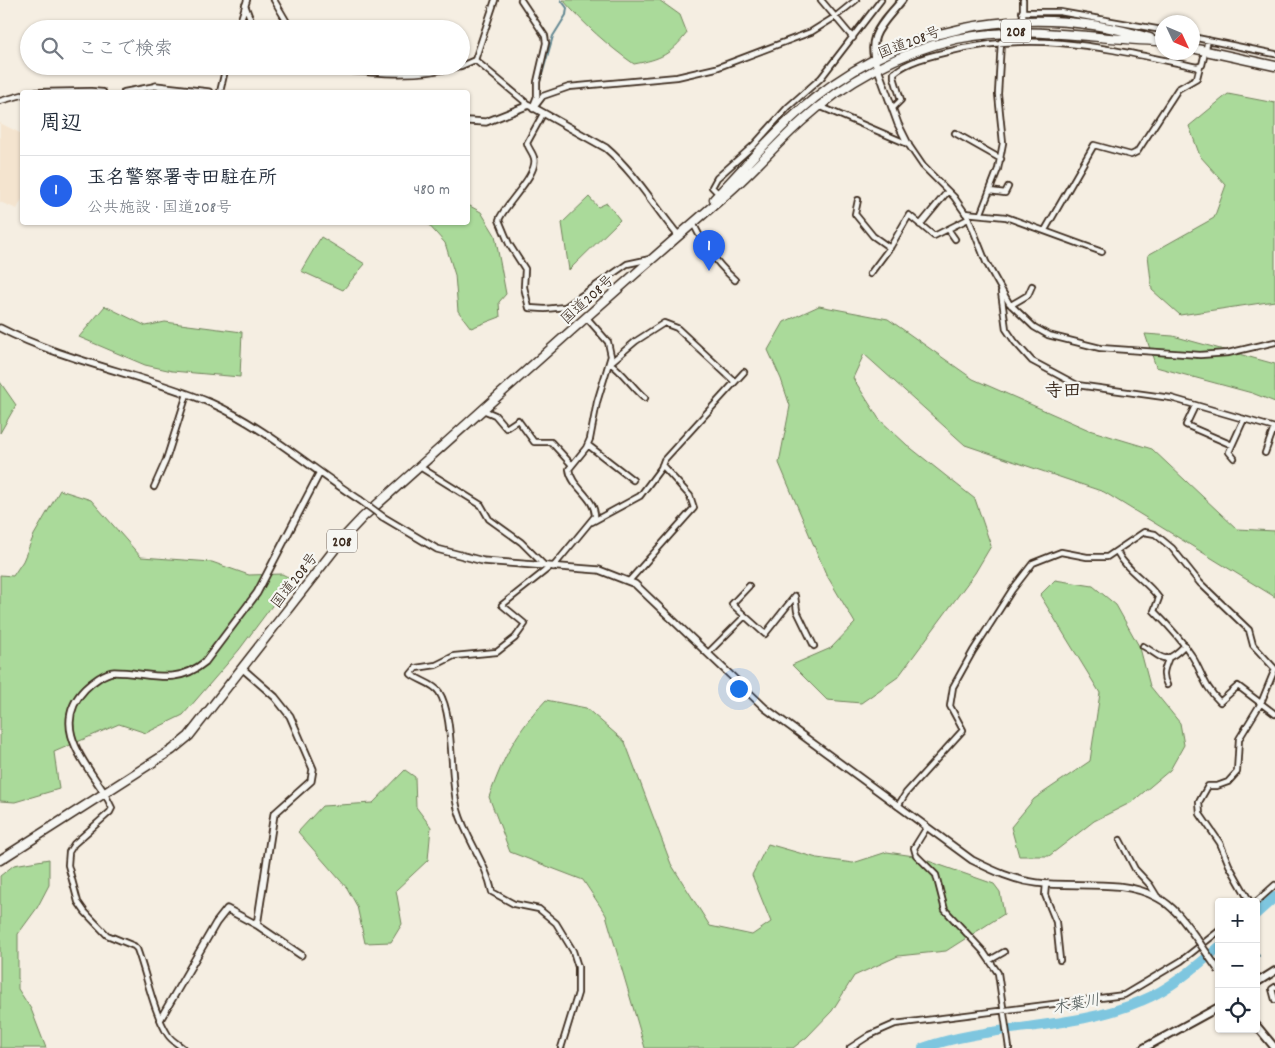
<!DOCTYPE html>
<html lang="ja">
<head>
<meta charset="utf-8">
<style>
  :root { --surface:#fff; --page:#f6f6f7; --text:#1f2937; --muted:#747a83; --line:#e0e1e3; --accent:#2563eb }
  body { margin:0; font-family:Dekko,"Klee One",sans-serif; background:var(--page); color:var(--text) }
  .controls { position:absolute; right:15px; bottom:15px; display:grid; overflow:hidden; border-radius:5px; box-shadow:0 1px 4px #0004 }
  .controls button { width:45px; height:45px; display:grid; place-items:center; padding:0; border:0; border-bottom:1px solid var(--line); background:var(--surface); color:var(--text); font:25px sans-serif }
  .compass { position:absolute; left:1155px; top:15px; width:45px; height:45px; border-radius:50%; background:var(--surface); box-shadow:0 1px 4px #0004; rotate:134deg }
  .you { position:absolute; left:738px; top:688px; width:18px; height:18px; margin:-12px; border:4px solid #fff; border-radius:50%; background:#1a73e8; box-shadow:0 0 0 8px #1a73e833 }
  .badge { display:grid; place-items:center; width:32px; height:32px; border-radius:50%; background:var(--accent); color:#fff; font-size:16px; font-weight:700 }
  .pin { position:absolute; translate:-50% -41px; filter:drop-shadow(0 1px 2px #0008) }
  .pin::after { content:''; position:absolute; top:26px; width:18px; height:15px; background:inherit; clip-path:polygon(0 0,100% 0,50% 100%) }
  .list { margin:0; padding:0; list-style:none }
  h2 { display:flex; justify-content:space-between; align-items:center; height:65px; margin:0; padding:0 20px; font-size:21px }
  h2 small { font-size:16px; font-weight:400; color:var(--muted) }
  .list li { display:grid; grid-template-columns:32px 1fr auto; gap:15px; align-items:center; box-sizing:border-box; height:70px; padding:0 20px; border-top:1px solid var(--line) }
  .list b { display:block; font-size:19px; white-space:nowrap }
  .list p { margin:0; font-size:16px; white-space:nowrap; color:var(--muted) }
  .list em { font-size:16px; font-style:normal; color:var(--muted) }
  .icon { flex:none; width:28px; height:28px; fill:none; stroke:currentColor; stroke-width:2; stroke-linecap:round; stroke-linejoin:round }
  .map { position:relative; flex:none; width:1275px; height:1048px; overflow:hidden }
  .search { position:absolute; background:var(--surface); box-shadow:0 1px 4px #0004; left:20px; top:20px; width:450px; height:55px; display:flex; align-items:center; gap:12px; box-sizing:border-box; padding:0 18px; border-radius:28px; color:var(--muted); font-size:19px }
  .panel { position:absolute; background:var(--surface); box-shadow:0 1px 4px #0004; left:20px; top:90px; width:450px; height:135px; border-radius:5px }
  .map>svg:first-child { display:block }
  .built { fill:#f4e4cf }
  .green { fill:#aada9a; stroke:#72825c }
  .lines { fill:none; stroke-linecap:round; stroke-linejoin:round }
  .stream { stroke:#638892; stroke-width:2 }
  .river { stroke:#7ec6df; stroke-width:10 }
  .minor-casing { stroke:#3b2a1e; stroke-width:8 }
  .tertiary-casing { stroke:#3b2a1e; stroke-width:9 }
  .secondary-casing { stroke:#3b2a1e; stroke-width:10 }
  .trunk-casing { stroke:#3b2a1e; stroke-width:11 }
  .minor { stroke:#f6f6f2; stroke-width:4.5 }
  .tertiary { stroke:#f6f6f2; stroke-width:5.5 }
  .secondary { stroke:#f6f6f2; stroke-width:6 }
  .trunk { stroke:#f6f6f2; stroke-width:8 }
  .tertiary-bridge-casing { stroke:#3b2a1e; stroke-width:9; stroke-linecap:butt }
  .tertiary-bridge { stroke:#f6f6f2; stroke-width:5.5 }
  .labels { text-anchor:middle; stroke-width:4.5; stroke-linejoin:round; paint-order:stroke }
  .shield { fill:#f6f6f2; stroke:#73675e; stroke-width:1 }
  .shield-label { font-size:14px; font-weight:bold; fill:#3b2a1e }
  .street-label { font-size:15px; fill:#3b2a1e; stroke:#f6f6f2 }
  .water-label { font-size:16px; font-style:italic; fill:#4f5958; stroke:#f6f6f2 }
  .quarter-label { font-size:18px; font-weight:bold; fill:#3b2a1e; stroke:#f6f6f2 }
</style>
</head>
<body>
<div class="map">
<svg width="1275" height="1048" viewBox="0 0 1275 1048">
  <rect width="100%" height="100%" fill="#f5eee2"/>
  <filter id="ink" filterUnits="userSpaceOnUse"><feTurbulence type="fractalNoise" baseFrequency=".02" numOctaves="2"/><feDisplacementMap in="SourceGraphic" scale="10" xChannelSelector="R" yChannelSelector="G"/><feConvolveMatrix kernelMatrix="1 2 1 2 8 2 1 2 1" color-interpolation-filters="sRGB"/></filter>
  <g filter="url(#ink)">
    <path class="built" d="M0,123L22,134V199L17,209L0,202Z"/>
    <path class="green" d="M563,0H659L680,15L687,33C670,55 661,59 634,64C608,46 584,24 563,0Z
      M1228,94L1275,103V301L1180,315L1152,290L1148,255L1214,218L1226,185L1200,156L1189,126Z
      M589,197L598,207L607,203L620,220L569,270L562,223Z
      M468,205L481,212L495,235L506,294L499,302L500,317L471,328L458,311L455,275L445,243L427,223L468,222Z
      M321,237L365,264L343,290L301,271Z
      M105,306L146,326L165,322L242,332L240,377L172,371L145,365L79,337Z
      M819,306L888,319L973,379L1089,430L1152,449L1237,529L1275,531V597L1104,492L965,445L864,354L853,378L879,419L907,445L975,499L991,546L975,573L898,677L861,703L827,700L792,665L831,648L855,623L826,574L779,463L790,406L781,379L768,350L784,322Z
      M1145,334L1173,336L1275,364V402L1252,393L1156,367Z
      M0,382L16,405L0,433Z
      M60,490L91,500L141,557L212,562L249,575L282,574L292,579L239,650L183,715L146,733L119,724L54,752L59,789L15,802L0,801V575L13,576L23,561L34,535Z
      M1055,580L1093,586L1116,605L1140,648L1150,686L1180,723L1184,745L1170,770L1132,802L1094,821L1049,856H1019L1011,827L1034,799L1090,761L1100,693L1040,595Z
      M546,700L586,708L625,742L671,864L710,926L752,935L771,922L752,875L768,844L817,858L853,863L887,852L914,856L994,884L1000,892L1004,914L946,951L898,956L854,976L832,1011L807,1037L793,1048H645L606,915L583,880L510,852L489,797C505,754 515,734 546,700Z
      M405,770L415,777L416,807L431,827L428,860L396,890L402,924L391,942L365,943L357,906L347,888L298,832L322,806L373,803Z
      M49,859V885L37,908L18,934V989L31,1009L46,1048H0V876L14,865Z"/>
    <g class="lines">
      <path class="stream" d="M539,85L553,36L566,15L567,8L561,0
        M1256,951L1259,956"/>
      <path class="river" d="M1256,914L1275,897
        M923,1048C993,1023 1072,1031 1141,1001C1169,990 1196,967 1219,947"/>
      <defs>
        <path id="minor" d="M274,0L291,29
          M521,0L545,36L546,43L537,82V96L533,106
          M821,0L853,38
          M245,5L254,29
          M1022,12H1060L1162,30
          M238,29L247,0
          M1023,34V0
          M1192,37L1275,54
          M475,60L530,106
          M320,66L328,69C372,73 417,78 460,66
          M461,66L475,60L495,0
          M37,92L91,91L103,92
          M124,92L156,86
          M220,92L226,66
          M0,101L22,95
          M819,106L908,144L923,166L954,197L968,217L986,262L1009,303L1034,327L1048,335L1100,348L1200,355L1228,353L1275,342
          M893,108L901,100L894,77V73C908,61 930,56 947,52C1038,29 1109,49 1197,67L1202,65L1208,40
          M533,109L543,96L569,87L677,77L716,68L811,32L835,17L856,0
          M543,114L527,143C528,148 533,153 534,158C539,174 504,205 499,220L509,244L525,269L524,287L529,308L545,309L565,307L627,264L650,259
          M955,133L1001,159
          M990,191L1005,193L1008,187
          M719,194L712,187L717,178L754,145L788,107L821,78L881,0
          M858,200L855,214L873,236L890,248
          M965,213L1006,217L1102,252
          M981,213L998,169L1003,143L998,94L1001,42
          M693,223C704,246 716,263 735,280
          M920,225L948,191
          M948,229L955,239
          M1045,230L1094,145L1131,155L1137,152L1178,89L1197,78L1200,66
          M870,274L891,246L909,215L934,236L968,219
          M1001,292L1006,329L1015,342L1032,361L1077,385L1171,398L1275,428
          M1011,305L1028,295L1032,286
          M645,398C632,387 624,373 610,363L636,341L664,323L677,328L735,382
          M1195,406L1186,425L1232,445
          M483,410L495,415L506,428L518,420L534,442H551L572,465
          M588,445L633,480
          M1265,453L1274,428
          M1234,458L1229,452L1244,419
          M420,467L481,505L489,519L521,542L544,565
          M154,487L166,460L187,394
          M592,522L640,496L661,468L664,460L744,372
          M1117,552C1127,571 1146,580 1159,598L1154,611C1168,625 1181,639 1192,656C1203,674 1203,685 1220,702L1238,686L1275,714
          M550,567L502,605L525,624L515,638L497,652L454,656L436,665L416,668L411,674C419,681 433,683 439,692C455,716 449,781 458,810C466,839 486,862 492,892L514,904L539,909L556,923L573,951L578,967V993L561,1048
          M553,567L595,516C595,497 571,487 569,469L586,448L590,439L597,402L611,356L608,342L587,318
          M629,581L694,508L690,496L662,465
          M745,616L732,604L749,586
          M1143,646C1162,656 1163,668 1185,645
          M708,653L745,616L765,634L795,596L797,611L814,646
          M1167,685C1161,674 1165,668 1169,657
          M105,794L112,808L110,812L74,844L69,852L68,865L78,902L85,912L107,935L134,946L137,949C147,976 153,1011 168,1035C171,1040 178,1044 183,1048
          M898,806L906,793L963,730L950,706L953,687L973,651L1012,590L1033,563L1061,552L1087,557H1107L1144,532L1155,534L1172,548L1200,583L1249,630L1253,645L1275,669L1261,703L1239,739L1237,772L1228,782L1217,786H1208L1199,802L1200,814L1220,843L1229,865L1250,902
          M927,827L914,848L916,855L936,875L945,910L983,951L998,973L1009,1048
          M1120,840L1135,869L1150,885L1158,898
          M1046,884L1045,895L1056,922L1060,960
          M1256,902L1275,885
          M990,960L1004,952
          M1275,987L1272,989L1275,1000
          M850,1048L870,1035L895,1024L1124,995L1181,961L1219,931"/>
        <path id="tertiary" d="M878,69L898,124L908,144
          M156,86L209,92
          M468,121L486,122L529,105L606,148C635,173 654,206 678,235
          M0,328C66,362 142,374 211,403C263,426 312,469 360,500
          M383,517L437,549L483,561L599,570L635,584L765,708L972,860C994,871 1013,880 1037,883C1076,888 1122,878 1158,898C1175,907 1186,924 1197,939
          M243,669L275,697L290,716L313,769L311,781L274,814L257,925
          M105,794C84,761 50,725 85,689C91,683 105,672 114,672C148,672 175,687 205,662L257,593L319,474
          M161,1018L216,923L227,909L257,925L301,955"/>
        <path id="secondary" d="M878,69C864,36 883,24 902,0
          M1256,983L1275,971
          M1256,1025L1275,1048
          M1144,1048L1219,1007"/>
        <path id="trunk" d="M1192,48L1275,66
          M714,199C741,171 767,140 796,114C894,25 1025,0 1150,38
          M0,860L172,750L189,736L345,536L363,517C482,411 600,303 721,199C750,175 774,146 802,121C845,82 899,52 956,39C1029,24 1088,39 1160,41"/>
      </defs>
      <use href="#minor" class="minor-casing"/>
      <use href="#tertiary" class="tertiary-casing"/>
      <use href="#secondary" class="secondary-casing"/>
      <use href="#trunk" class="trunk-casing"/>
      <use href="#minor" class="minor"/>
      <use href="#tertiary" class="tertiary"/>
      <use href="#secondary" class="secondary"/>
      <use href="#trunk" class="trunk"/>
      <defs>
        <path id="tertiary-bridge" d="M360,500L383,517
          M1197,939L1219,971"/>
      </defs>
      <use href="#tertiary-bridge" class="tertiary-bridge-casing"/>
      <use href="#tertiary-bridge" class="tertiary-bridge"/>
    </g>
  </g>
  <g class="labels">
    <g class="shield">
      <rect x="1001" y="19.5" width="30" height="23" rx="4"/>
      <rect x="327" y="529.5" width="30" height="23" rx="4"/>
    </g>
    <g class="shield-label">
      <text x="1016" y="36">208</text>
      <text x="342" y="546">208</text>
    </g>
    <g class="street-label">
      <text transform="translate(909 42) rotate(-21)" y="5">国道208号</text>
      <text transform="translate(587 299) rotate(-42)" y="5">国道208号</text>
      <text transform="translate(294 580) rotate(-52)" y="5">国道208号</text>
    </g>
    <g class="water-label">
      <text transform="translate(1076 1003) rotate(-11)" y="6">木葉川</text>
    </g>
    <g class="quarter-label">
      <text x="1063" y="396">寺田</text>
    </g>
  </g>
</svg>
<div class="controls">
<button>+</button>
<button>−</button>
<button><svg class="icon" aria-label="locate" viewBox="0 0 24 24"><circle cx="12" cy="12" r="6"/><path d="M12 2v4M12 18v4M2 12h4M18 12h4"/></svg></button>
</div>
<svg class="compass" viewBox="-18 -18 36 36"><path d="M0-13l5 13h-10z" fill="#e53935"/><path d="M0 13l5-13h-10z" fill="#747a83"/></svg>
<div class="you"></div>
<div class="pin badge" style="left:709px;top:271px">1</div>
<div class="search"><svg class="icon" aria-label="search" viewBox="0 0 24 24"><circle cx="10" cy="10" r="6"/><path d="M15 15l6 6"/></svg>ここで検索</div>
<section class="panel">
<h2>周辺<small></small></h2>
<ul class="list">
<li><span class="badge">1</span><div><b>玉名警察署寺田駐在所</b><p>公共施設 · 国道208号</p></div><em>480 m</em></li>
</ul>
</section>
</div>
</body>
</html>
